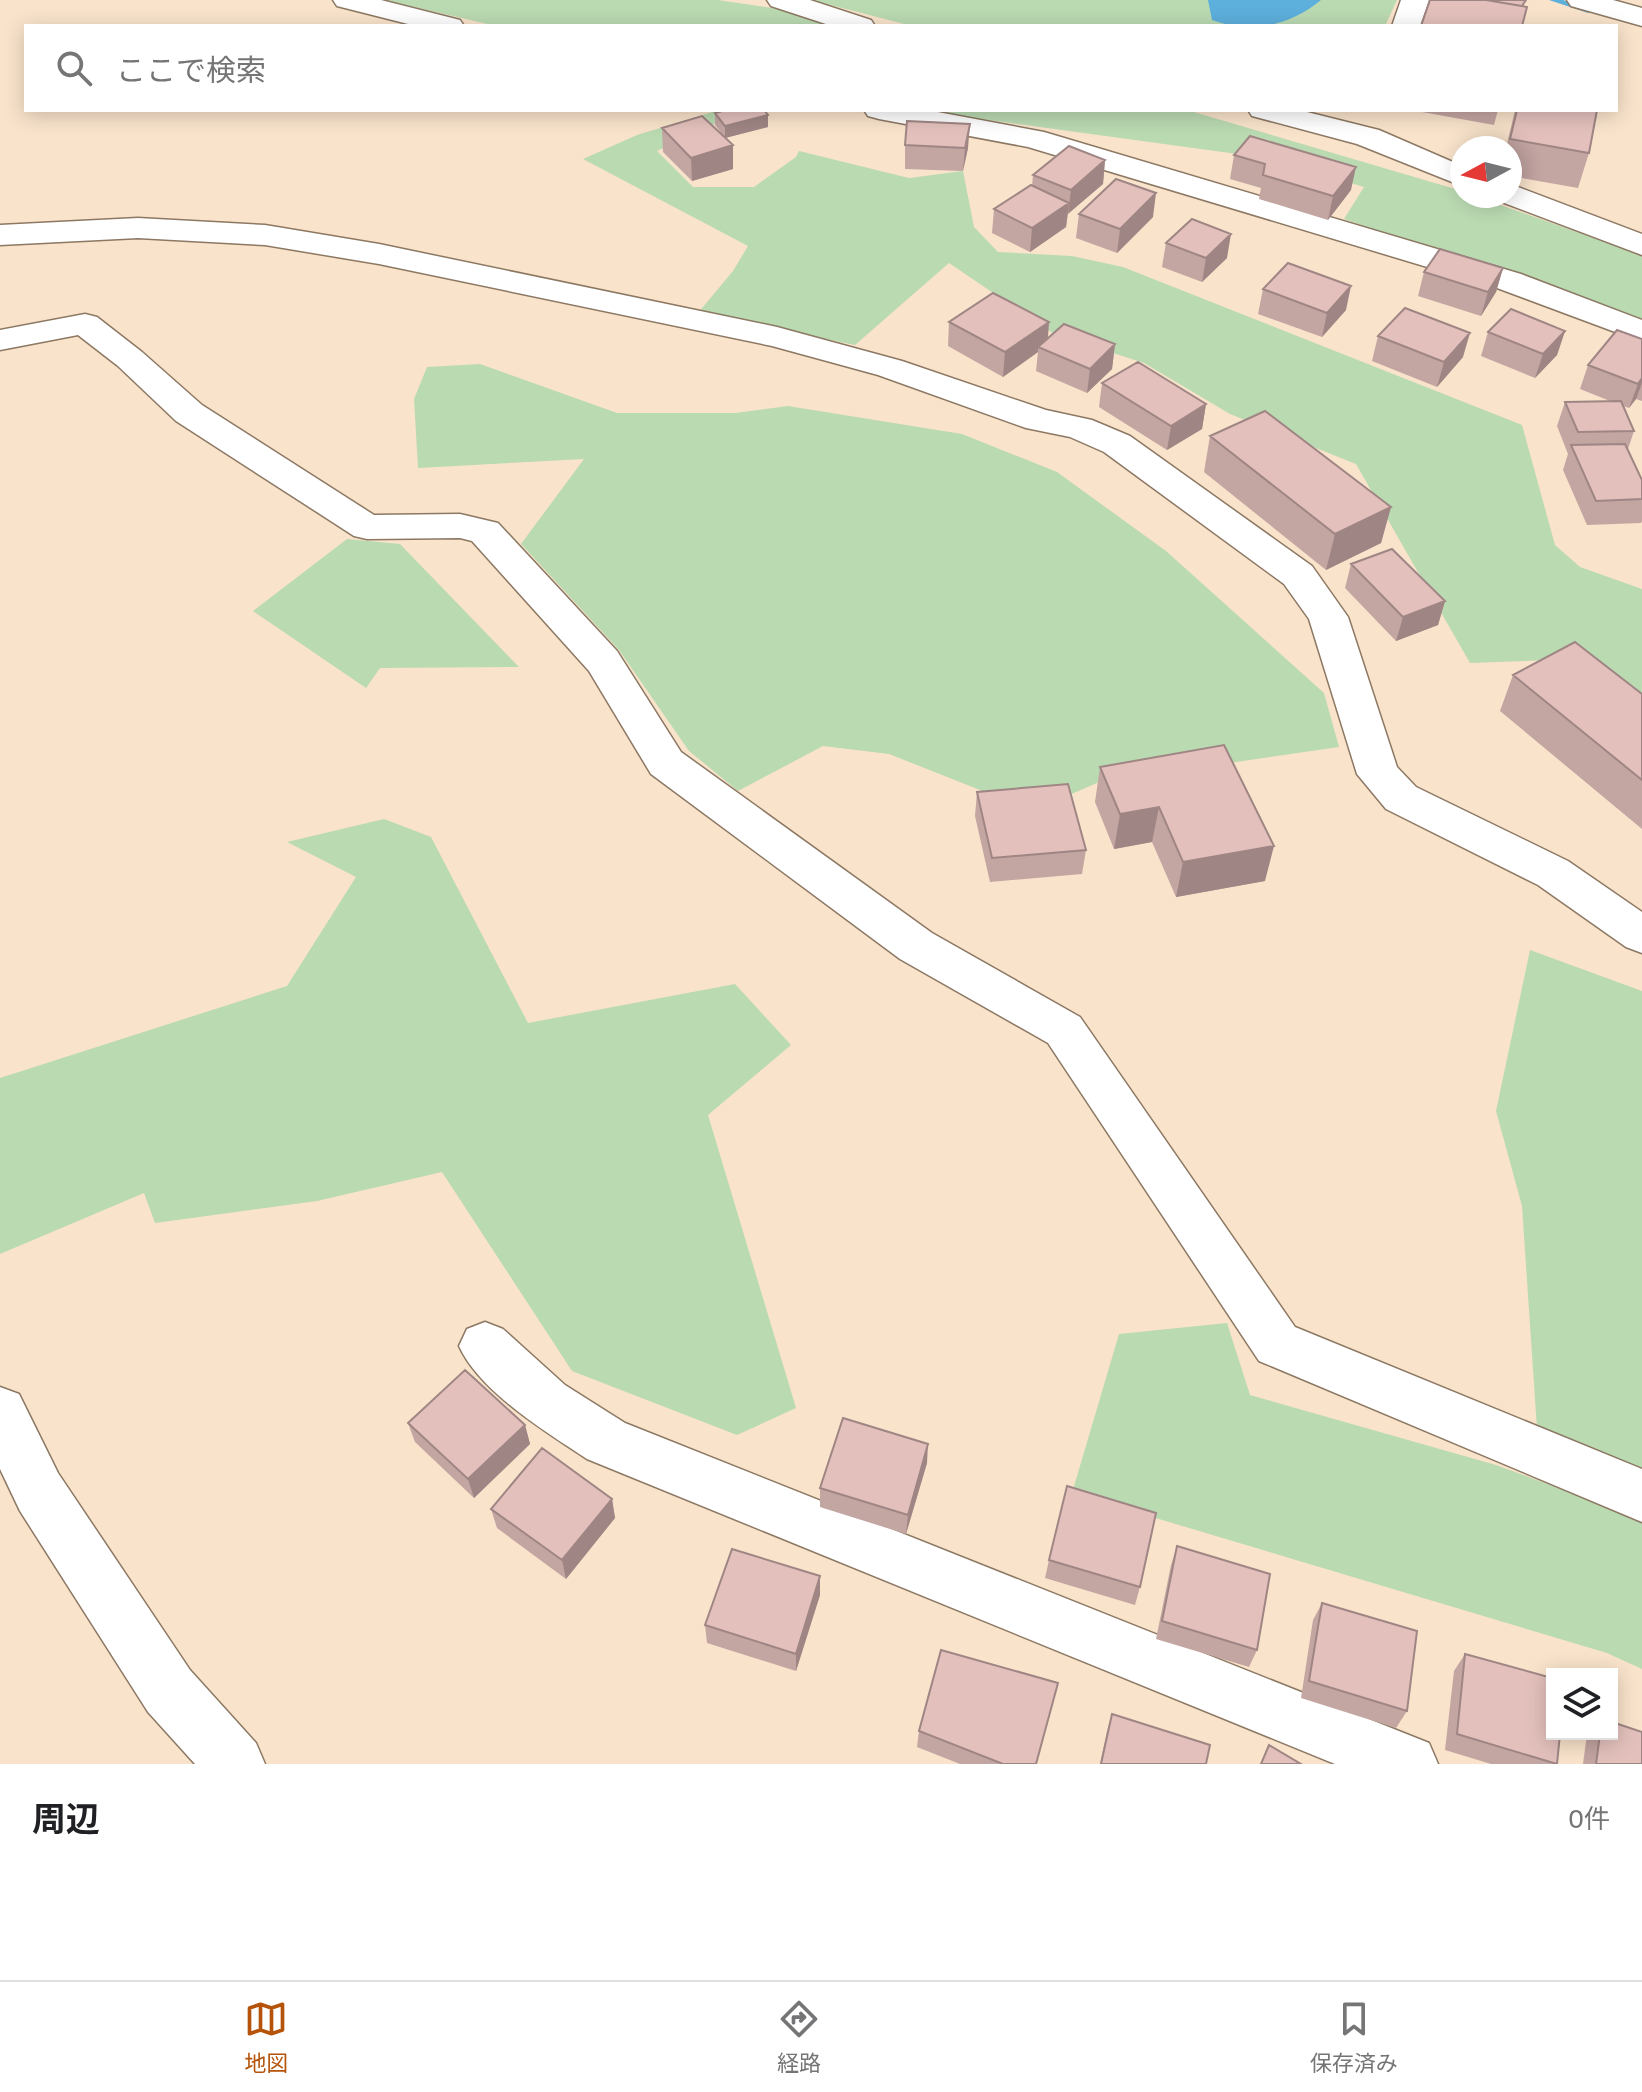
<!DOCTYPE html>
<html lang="ja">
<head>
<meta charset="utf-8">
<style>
  :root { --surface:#fff; --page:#f6f6f6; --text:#202124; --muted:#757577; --line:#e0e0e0; --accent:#b45309 }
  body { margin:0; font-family:"Golos Text","Noto Sans JP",sans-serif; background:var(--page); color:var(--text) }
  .controls { position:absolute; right:24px; bottom:24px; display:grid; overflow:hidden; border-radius:0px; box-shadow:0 4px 20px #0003 }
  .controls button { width:72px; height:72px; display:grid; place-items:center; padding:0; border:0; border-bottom:2px solid var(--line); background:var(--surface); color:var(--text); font:40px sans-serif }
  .compass { position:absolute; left:1450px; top:136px; width:72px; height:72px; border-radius:50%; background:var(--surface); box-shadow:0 4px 20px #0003; rotate:263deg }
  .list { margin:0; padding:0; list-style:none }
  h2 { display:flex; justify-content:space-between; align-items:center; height:104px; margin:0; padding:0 32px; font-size:34px }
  h2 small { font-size:26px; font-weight:400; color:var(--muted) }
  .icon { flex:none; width:44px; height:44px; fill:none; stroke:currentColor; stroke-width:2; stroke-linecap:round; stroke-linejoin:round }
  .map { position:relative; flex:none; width:1642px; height:1764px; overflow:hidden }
  .search { position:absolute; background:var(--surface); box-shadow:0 4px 20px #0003; left:24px; right:24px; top:24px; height:88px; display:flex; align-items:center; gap:20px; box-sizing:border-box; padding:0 28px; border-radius:0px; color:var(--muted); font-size:30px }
  .sheet { height:216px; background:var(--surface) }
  nav { display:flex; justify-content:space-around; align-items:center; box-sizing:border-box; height:112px; border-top:2px solid var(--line); background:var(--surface); font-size:22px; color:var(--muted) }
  nav a { display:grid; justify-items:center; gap:4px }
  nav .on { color:var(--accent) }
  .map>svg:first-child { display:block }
  .green { fill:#badab2 }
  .water { fill:#5dafdc }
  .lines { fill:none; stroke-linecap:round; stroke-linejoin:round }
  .stream { fill:#5dafdc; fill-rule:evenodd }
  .minor-casing { stroke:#8c7863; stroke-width:3 }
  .minor { fill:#fff; fill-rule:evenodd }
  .wall { fill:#c3a5a2 }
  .shaded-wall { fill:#9f8684 }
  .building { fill:#e3c0bc; stroke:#9f8684; stroke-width:2 }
</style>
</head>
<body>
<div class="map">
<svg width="1642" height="1764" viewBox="0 0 1642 1764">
  <rect width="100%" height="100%" fill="#f9e3cb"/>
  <path class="green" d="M384,0H718L772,8L847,26H496Z
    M811,0H1397L1385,26H912Z
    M719,110H754L709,126L657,151L693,187H754L796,157L799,151L909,178L963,171L974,227L998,252L1072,256L1123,267L1522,425L1555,545L1580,567L1642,589V721L1554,660L1470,663L1356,464L1230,414L1144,363L1054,334L949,263L855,345L698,313L733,271L748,246L583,159L637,135Z
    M916,110H1187L1462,191V196H1475L1642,255V324L1344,219L1364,187L1273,159Z
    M480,364L617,413H735L788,406L962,434L1057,472L1166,551L1324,693L1339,747L1099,782L1033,811L889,754L823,746L738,791L689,751L619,650L521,544L584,459L418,468L414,399L427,367Z
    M347,539L400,544L519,667L380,668L366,688L253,611Z
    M384,819L431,837L528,1023L735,984L791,1045L708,1115L796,1408L737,1435L572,1371L442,1172L317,1201L155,1223L144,1193L0,1254V1078L287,986L356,877L287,842Z
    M1530,950L1642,991V1474L1537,1429L1522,1206L1496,1111Z
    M1227,1323L1250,1395L1496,1465L1642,1519V1669L1607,1653L1072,1493L1119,1334Z"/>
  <path class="water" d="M1208,0H1321C1290,26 1250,34 1212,20Z"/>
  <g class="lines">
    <path class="stream" d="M1549,0H1563L1593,10L1588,13Z"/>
    <defs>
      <path id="minor" d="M333,0H381L460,20L464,26H416L337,6Z
        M767,0H810L871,20L875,26H832L771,6Z
        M1401,0H1429L1420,26H1392Z
        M1567,0H1613L1642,8V26L1571,6Z
        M864,110H927L1044,132L1521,274L1642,320V342L1497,288L1028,147L879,119L868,116Z
        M1248,110H1299L1379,130L1462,166V186L1357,144L1252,116Z
        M1510,184L1642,234V255L1499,201L1496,196H1510Z
        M138,218L265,225L379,244L777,327L902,361L1046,410L1092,420L1130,436L1312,566L1348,617L1397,767L1416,787L1568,861L1642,912V953L1626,947L1538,885L1386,809L1357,774L1309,619L1284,584L1104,452L1070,437L1026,428L878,375L772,346L379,264L265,245L138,238L0,245V225Z
        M85,314L97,317L142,352L202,405L374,515L460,514L498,523L617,651L681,752L932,933L1080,1017L1295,1327L1642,1469V1522L1259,1361L1048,1043L900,959L651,774L589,671L472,541L460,538L367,539L354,536L176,421L118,366L78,335L0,350V330Z
        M485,1322L503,1329L565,1385L625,1423L1429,1743L1438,1764H1335L587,1459C546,1432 479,1391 459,1346L467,1329Z
        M0,1387L19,1394L58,1473L190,1670L256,1743L265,1764H195L148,1712L20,1511L0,1469Z"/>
    </defs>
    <use href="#minor" class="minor-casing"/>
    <use href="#minor" class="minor"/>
  </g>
  <path class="wall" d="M1411,110H1498L1494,125Z
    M1515,110H1597L1589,153L1578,188L1510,176V148H1506Z
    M715,113L768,115V127L725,138L715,125Z
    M662,128L733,145V169L692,181L663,152Z
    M905,145L968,148L963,171L905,169Z
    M1234,155L1351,190L1328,220L1259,199L1261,188L1230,179Z
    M1105,160L1103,184L1068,213L1066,227L1030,252L992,233L994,209L1032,186L1033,175Z
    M1079,214L1153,217L1117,253L1076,238Z
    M1166,243L1227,258L1202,282L1162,267Z
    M1503,268L1496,292L1481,316L1418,296L1424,272Z
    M1263,289L1346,310L1322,337L1258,314Z
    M949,322H1049L1048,338L1115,344L1112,369L1087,393L1036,371L1038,352L1003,377L948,346Z
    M1565,331L1557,355L1535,378L1481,356L1488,332Z
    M1378,336L1463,357L1437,387L1372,361Z
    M1642,339V401L1636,399L1629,408L1623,406L1634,431L1628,449L1642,480V521L1641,523L1587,525L1563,470L1568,454L1557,426L1565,402L1610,401L1580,389L1588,365Z
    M1102,383L1206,404L1202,429L1167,450L1099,407Z
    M1210,436L1391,507L1381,543L1326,570L1204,472Z
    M1351,564L1445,601L1438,625L1396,641L1345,588Z
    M1513,675L1642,694V829L1500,711Z
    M1100,767L1265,881L1176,897L1152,842L1114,849L1095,802Z
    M977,792L1086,850L1082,874L990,882L975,816Z
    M408,1423L525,1425L530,1444L474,1498L415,1442Z
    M927,1463L906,1534L820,1507V1488Z
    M612,1499L615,1518L566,1579L497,1528L491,1509Z
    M1177,1546L1257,1650L1249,1667L1156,1639L1171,1565Z
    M1049,1560L1140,1587L1135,1605L1045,1578Z
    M820,1576V1595L796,1671L707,1643L705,1625Z
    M1322,1603L1407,1711L1396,1728L1301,1698L1313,1620Z
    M1465,1654L1557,1764H1491L1445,1750L1454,1671Z
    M1112,1714L1206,1764H1100L1107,1731Z
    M919,1731L1036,1764H960L917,1747Z
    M1587,1734H1612L1642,1764H1583Z"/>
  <path class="shaded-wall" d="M768,115V127L725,138V126Z
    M970,124L968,148L963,171L965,148Z
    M733,145V169L692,181L691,158Z
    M1105,160L1103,184L1068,214L1071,190Z
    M1356,167L1351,190L1328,220L1333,196Z
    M1156,193L1153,217L1117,253L1120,229Z
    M1069,203L1066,227L1030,252L1032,228Z
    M1231,234L1227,258L1202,282L1206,258Z
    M1503,268L1496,292L1481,316L1488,292Z
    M1351,286L1346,310L1322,337L1327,313Z
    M1049,322L1047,346L1038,347V352L1003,377L1005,352Z
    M1565,331L1557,355L1535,378L1543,354Z
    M1470,333L1463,357L1437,387L1444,362Z
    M1115,344L1112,369L1087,393L1090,369Z
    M1642,378V383L1636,399L1629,408L1638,384Z
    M1206,404L1202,429L1167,450L1171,426Z
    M1391,507L1381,543L1326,570L1335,534Z
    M1445,601L1438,625L1396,641L1403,617Z
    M1159,807L1152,842L1114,849L1120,814Z
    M1274,846L1265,881L1176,897L1183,862Z
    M525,1425L530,1444L474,1498L468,1479Z
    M928,1444L927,1463L906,1534L908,1515Z
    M612,1499L615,1518L566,1579L562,1560Z
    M820,1576V1595L796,1671V1654Z"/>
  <path class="building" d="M1430,0H1486L1527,7L1522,26H1421Z
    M1486,0H1526L1522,6Z
    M726,110H764L768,115L725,126L715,113Z
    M1517,110H1597L1589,153L1510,139Z
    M702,116L733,145L691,158L662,128Z
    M907,121L970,124L965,148L905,145Z
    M1250,136L1356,167L1333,196L1263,175L1265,164L1234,155Z
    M1069,146L1105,160L1071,190L1033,175Z
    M1116,179L1156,193L1120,229L1079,214Z
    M1031,185L1069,203L1032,228L994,209Z
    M1192,219L1231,234L1206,258L1166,243Z
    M1440,249L1503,268L1488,292L1424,272Z
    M1288,263L1351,286L1327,313L1263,289Z
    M993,293L1049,322L1005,352L949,322Z
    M1405,308L1470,333L1444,362L1378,336Z
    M1511,309L1565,331L1543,354L1488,332Z
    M1064,324L1115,344L1090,369L1038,347Z
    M1617,330L1642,339V378L1638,384L1588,365Z
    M1138,362L1206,404L1171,426L1102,383Z
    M1621,401L1634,431L1578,432L1565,402Z
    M1265,411L1391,507L1335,534L1210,436Z
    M1625,444L1642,480V499L1596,501L1571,445Z
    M1392,549L1445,601L1403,617L1351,564Z
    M1575,642L1642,694V780L1513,675Z
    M1224,745L1274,846L1183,862L1159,807L1120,814L1100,767Z
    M1068,784L1086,850L992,858L977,792Z
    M465,1370L525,1425L468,1479L408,1423Z
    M843,1418L928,1444L908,1515L820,1488Z
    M542,1448L612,1499L562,1560L491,1509Z
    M1067,1486L1156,1513L1140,1587L1049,1560Z
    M1177,1546L1270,1574L1257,1650L1162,1621Z
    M732,1549L820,1576L796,1654L705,1625Z
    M1322,1603L1417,1631L1407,1711L1309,1681Z
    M941,1650L1058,1683L1036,1764H1003L919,1731Z
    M1465,1654L1552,1678V1734H1560L1557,1764L1457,1734Z
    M1112,1714L1210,1745L1206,1764H1101Z
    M1612,1722L1642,1732V1764H1596L1600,1734H1612Z
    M1269,1745L1301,1764H1261Z"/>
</svg>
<div class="controls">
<button><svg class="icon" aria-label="layers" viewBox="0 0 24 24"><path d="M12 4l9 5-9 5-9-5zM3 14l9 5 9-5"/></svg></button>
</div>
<svg class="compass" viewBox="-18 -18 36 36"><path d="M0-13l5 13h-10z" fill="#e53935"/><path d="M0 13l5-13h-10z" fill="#757577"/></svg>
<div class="search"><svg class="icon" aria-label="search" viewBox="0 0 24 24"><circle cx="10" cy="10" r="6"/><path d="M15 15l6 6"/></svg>ここで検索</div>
</div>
<section class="sheet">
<h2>周辺<small>0件</small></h2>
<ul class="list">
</ul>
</section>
<nav>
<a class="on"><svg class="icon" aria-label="map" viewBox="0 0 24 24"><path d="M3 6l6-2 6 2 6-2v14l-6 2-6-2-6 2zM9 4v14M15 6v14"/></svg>地図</a>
<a><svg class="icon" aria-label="directions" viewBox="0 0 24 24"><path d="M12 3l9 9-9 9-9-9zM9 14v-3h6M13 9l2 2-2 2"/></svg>経路</a>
<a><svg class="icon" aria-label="saved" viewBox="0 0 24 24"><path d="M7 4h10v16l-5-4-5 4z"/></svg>保存済み</a>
</nav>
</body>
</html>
